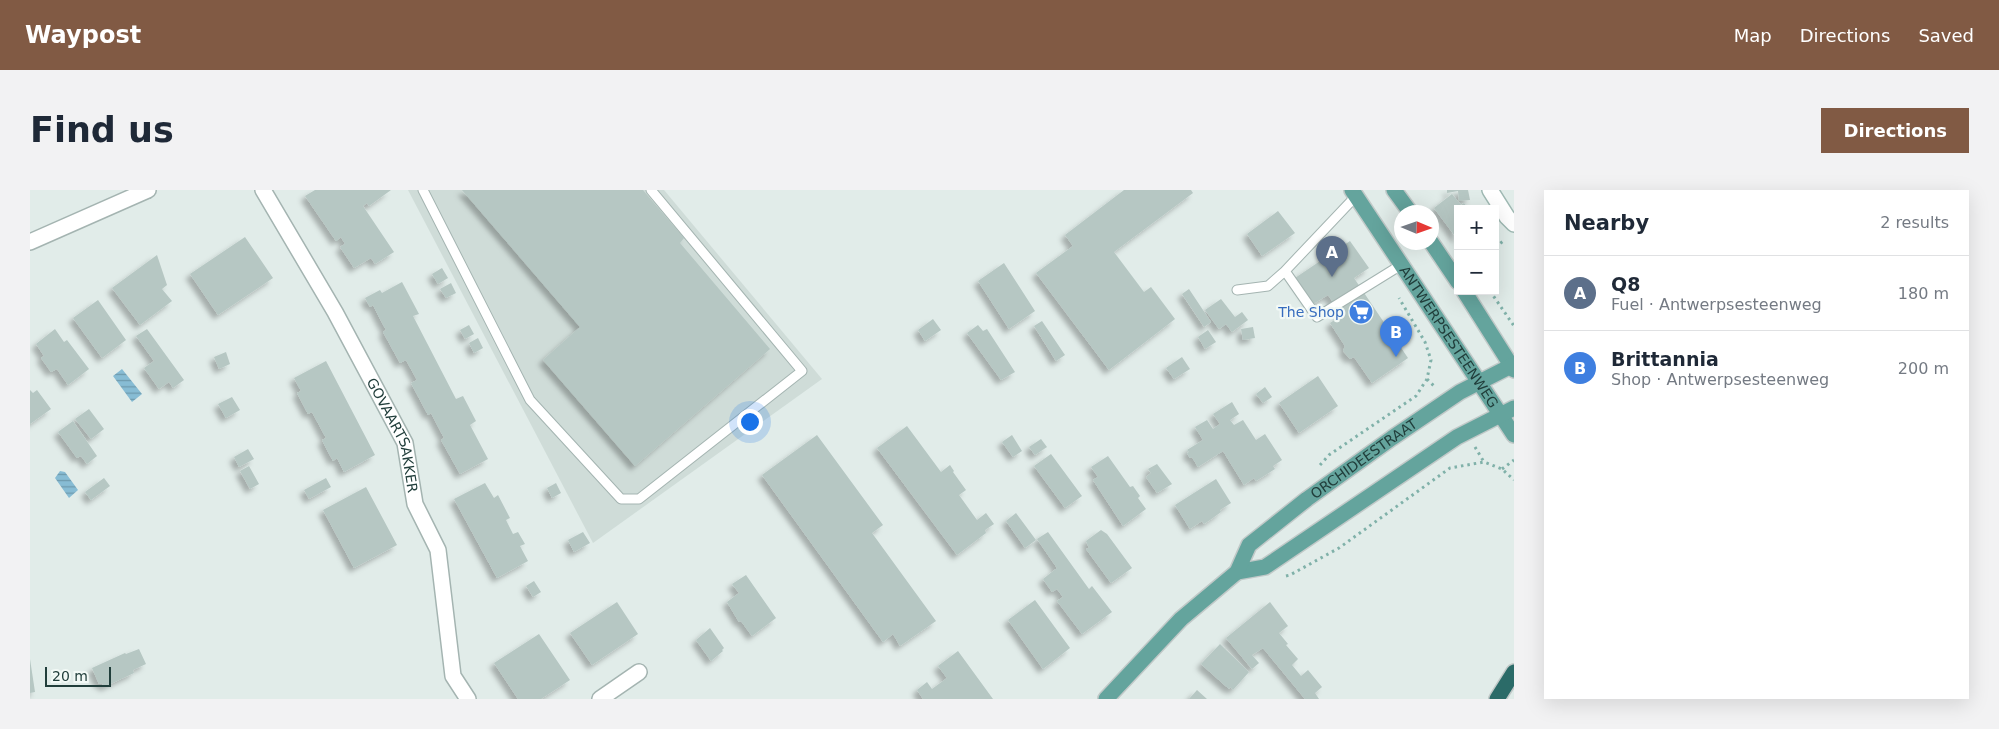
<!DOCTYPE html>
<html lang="en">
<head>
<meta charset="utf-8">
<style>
  :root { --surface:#fff; --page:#f2f2f3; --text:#1f2937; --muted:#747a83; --line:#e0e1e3; --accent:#815a44 }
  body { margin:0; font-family:"DejaVu Sans",sans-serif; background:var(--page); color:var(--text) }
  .controls { position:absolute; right:15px; top:15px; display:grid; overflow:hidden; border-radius:0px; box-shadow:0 5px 20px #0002 }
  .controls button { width:45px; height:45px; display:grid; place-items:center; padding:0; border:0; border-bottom:1px solid var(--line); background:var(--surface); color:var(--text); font:25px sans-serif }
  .compass { position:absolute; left:1364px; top:15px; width:45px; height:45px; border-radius:50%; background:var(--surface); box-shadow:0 5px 20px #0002; rotate:92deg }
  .scale { position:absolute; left:15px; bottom:12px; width:66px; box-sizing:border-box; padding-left:5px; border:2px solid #213e3b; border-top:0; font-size:14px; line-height:18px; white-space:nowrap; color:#213e3b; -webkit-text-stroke:4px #f2f9f6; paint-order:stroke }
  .you { position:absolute; left:719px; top:231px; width:18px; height:18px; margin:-12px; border:4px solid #fff; border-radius:50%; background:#1a73e8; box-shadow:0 0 0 8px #1a73e833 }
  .badge { display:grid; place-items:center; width:32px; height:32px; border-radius:50%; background:var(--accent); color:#fff; font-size:16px; font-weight:700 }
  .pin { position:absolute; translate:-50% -41px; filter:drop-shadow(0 1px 2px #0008) }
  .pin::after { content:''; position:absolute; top:26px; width:18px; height:15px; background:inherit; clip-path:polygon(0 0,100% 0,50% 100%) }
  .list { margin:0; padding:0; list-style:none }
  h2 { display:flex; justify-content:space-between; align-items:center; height:65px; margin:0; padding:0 20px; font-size:21px }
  h2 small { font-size:16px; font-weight:400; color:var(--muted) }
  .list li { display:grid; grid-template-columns:32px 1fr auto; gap:15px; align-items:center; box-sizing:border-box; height:75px; padding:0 20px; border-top:1px solid var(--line) }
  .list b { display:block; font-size:19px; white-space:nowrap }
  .list p { margin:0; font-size:16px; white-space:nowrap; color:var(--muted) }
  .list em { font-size:16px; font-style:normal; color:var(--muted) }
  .map { position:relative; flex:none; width:1484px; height:509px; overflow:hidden; border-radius:0px }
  header { display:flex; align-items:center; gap:30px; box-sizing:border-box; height:70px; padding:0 25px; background:var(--accent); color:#fff }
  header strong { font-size:24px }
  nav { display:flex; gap:28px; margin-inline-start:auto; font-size:18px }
  .intro { display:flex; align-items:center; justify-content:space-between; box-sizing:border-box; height:120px; padding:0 30px }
  h1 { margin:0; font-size:35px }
  .button { padding:12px 22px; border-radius:0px; background:var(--accent); color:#fff; font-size:18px; font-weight:700 }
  main { display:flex; gap:30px; padding:0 30px }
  aside { flex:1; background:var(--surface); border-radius:0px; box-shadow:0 5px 20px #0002 }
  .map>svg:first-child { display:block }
  .built { fill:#cfdcd8 }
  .water { fill:url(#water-rules) }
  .building { fill:#b6c7c3; filter:url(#shadow) }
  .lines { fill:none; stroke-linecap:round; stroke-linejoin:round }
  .lane-casing { stroke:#a4b4b1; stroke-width:11 }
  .street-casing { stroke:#a4b4b1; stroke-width:18 }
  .secondary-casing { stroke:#9fb9b3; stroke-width:18 }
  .primary-casing { stroke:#c1c9c8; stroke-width:18 }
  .highway-casing { stroke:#c1c9c8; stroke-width:18 }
  .path { stroke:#80b1a9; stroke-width:3; stroke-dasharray:2.5 4; stroke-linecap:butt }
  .lane { stroke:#fff; stroke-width:9 }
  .street { stroke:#fff; stroke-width:15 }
  .secondary { stroke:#fff; stroke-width:15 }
  .primary { stroke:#64a49d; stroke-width:15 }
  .highway { stroke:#2b6b68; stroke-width:15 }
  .labels { text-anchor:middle; stroke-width:4.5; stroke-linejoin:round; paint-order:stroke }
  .shop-label { font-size:14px; fill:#366cbe; stroke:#f2f9f6; text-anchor:end }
  .street-label { font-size:14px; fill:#213e3b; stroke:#f2f9f6 }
</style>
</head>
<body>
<header>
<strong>Waypost</strong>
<nav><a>Map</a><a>Directions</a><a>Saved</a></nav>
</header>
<div class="intro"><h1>Find us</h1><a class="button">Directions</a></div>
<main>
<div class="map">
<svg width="1484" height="509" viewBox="0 0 1484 509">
  <defs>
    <pattern id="water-rules" width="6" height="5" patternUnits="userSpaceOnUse" patternTransform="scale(1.25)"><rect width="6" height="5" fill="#87bcd4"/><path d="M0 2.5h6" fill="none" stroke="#6e9aad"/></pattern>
    <filter id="shadow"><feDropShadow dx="-4.5" dy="4.5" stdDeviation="2.5" flood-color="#0004"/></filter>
  </defs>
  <rect width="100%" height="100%" fill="#e1ece9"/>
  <path class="built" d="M378,0H634L792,189L563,353Z"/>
  <path class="water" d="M92,179L112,204L102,212L83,186Z
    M30,281L35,282L48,300L39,308L25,288Z"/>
  <path class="building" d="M285,0H361L339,16L337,13L333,16L364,62L345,74L341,68L324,78L310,57L315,54L311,47L306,51L275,6Z
    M432,0H613L654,48L650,53L740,159L605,276L513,170L550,137Z
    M1094,0H1161L1163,3L1084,62L1114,102L1121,97L1145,129L1079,180L1006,83L1043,56L1035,45Z
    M1417,0H1438L1440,10L1429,11L1428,1L1417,3Z
    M1422,4L1431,15L1434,13L1439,19H1428V50L1404,18Z
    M1248,21L1265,43L1232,66L1217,44Z
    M215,47L243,88L188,125L160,84Z
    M1320,51L1339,78L1324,88L1378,168L1342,193L1324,167L1320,169L1313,161L1315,156L1300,133L1312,125L1298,105L1283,114L1265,88Z
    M127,65L137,95L132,99L142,111L110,135L82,98Z
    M974,73L1005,121L979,139L948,91Z
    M412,78L418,88L408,94L402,84Z
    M372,92L389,124L383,126L426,209L433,206L446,231L440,235L458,269L430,284L411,250L414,248L401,223L398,225L381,193L387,190L376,170L370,173L353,142L356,140L349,127L343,115L340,117L335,108L350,100L352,103Z
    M421,93L426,103L416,108L410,99Z
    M1159,99L1181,132L1174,137L1152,104Z
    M1191,109L1205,127L1212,122L1218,130L1202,142L1196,134L1189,139L1175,120Z
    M68,110L96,150L72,168L43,128Z
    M903,129L911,140L895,151L888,140Z
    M1012,131L1035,165L1026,171L1004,136Z
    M439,135L444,144L435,149L430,140Z
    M948,135L953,141L957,139L985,182L971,190L937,143Z
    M1223,137L1225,148L1213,150L1211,139Z
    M25,139L34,152L37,150L59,179L38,195L27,179L21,182L11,168L14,166L6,154Z
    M117,139L154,190L143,198L139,192L129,199L114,178L124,171L106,146Z
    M1178,140L1186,152L1175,159L1168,147Z
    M448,148L453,158L444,163L439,153Z
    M196,162L200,174L189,179L184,167Z
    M1152,167L1160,179L1144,189L1136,178Z
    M296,171L345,265L314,282L307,268L303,271L297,260L292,250L296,248L282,222L278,224L267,203L271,201L264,188Z
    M1288,186L1308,216L1269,243L1249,213Z
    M1235,197L1242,207L1233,213L1226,204Z
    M0,200L3,203L7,200L21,219L0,234Z
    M202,207L210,220L196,228L188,214Z
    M1202,212L1209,224L1200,230L1204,235L1213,230L1226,250L1235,244L1252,270L1243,276L1245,279L1226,291L1224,288L1214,295L1193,261L1168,277L1162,267L1160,268L1157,263L1159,262L1157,260L1173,250L1165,237L1177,230L1183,239L1190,234L1183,224Z
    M59,219L74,239L61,249L45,229Z
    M43,231L67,266L57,274L51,266L47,268L28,242Z
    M877,236L911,282L920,275L924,281L923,282L936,300L929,305L947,330L956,323L964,334L955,340L956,343L927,365L847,258Z
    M787,245L853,335L842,343L906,431L870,456L863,444L853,452L732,285Z
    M982,245L992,261L983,267L972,252Z
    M1011,249L1017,257L1005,265L999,257Z
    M218,259L224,269L209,277L204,267Z
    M1021,264L1052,306L1035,318L1004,276Z
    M1078,266L1100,297L1103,296L1110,306L1108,308L1116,319L1093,336L1063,290L1068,287L1061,277Z
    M1127,274L1142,294L1127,303L1116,287L1121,283L1118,279Z
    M219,276L229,294L220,299L210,281Z
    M74,288L80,296L61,310L55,302Z
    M296,288L301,297L279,309L274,300Z
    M1186,289L1201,313L1190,320L1191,322L1180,330L1174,334L1172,331L1160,339L1145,315Z
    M455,293L464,308L468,305L480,328L476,330L483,344L488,342L495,354L490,356L498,371L467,388L424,309Z
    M526,293L531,303L522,308L517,298Z
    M336,297L367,355L324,378L293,320Z
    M986,323L1006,350L995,358L976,331Z
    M1071,340L1077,344L1102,378L1081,393L1056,359L1059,358L1056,351Z
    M553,342L560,353L544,362L538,350Z
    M1018,342L1059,399L1062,396L1082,422L1052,444L1027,411L1033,407L1027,399L1022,402L1013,389L1027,378L1007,349Z
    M716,385L746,428L722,446L711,431L709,432L697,412L709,403L702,394Z
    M504,391L511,402L503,407L496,396Z
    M1005,410L1040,458L1013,479L978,430Z
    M587,412L608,444L562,475L540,443Z
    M1240,412L1258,436L1249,443L1258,454L1256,455L1268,469L1262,475L1271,486L1278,480L1292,497L1285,503L1289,509H1275L1233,458L1222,465L1229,473L1222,479L1196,448Z
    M680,438L694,458L692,460L693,461L681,471L666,450Z
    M509,444L540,490L511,509H488L464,473Z
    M1190,454L1219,482L1203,500L1200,497L1199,499L1171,474Z
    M109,459L116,474L103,480L104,483L74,497L72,493L69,494L62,478L95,463L96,464Z
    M928,461L963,509H893L887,500L897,492L902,499L917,488L908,476Z
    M0,469L5,502L0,503Z
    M1167,500L1177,509H1159Z"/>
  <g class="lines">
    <defs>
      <path id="lane" d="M393,0L500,210L591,309H609L772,181L621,0
        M1326,6L1255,81L1287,127L1371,75
        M1207,100L1238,96L1255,81"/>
      <g id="street">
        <path id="s1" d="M233,0L305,122L375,253L385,314L408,360L423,486L438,509"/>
        <path d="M0,52L118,0"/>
        <path d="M570,509L609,482"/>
      </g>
      <path id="secondary" d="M1460,0L1477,27L1484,34"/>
      <g id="primary">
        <path id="s2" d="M1322,0L1484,245"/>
        <path d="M1364,0L1380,22"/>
        <path d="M1401,52L1428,92"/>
        <path d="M1434,101L1484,180"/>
        <path d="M1207,382L1235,377L1427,247L1484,218"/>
        <path id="s3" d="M1076,509L1151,429L1207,382L1219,355L1277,309L1362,248L1430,202L1481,176"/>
      </g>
      <path id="highway" d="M1467,509L1484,482"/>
    </defs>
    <use href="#lane" class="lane-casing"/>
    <use href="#street" class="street-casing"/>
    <use href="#secondary" class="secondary-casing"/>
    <use href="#primary" class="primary-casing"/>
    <use href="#highway" class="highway-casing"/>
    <path class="path" d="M1402,27L1406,34
      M1465,57L1475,50
      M1460,101L1484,136
      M1397,189L1406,198
      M1445,257L1454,272
      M1290,275L1299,265L1386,206L1397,189L1401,170L1395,152L1369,108
      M1472,279L1484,270
      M1256,386L1260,385L1309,358L1420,278L1454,272L1472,279L1484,290"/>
    <use href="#lane" class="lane"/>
    <use href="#street" class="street"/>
    <use href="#secondary" class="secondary"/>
    <use href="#primary" class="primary"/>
    <use href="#highway" class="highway"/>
  </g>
  <defs>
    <symbol id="supermarket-disc" viewBox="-11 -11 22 22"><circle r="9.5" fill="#3f7fe0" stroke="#f2f9f6"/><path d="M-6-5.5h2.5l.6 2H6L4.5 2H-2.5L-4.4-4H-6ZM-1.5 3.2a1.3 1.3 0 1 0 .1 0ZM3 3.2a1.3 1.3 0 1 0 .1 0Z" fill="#fff"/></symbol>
  </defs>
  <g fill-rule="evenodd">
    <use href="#supermarket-disc" x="1317" y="108" width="28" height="28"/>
  </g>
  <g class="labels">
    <g class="shop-label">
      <text x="1314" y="127">The Shop</text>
    </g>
    <g class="street-label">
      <text dy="5" stroke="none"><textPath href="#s2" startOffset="176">ANTWERPSESTEENWEG</textPath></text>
      <text dy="5" stroke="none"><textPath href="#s1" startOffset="279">GOVAARTSAKKER</textPath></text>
      <text dy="5" stroke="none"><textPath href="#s3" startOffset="356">ORCHIDEESTRAAT</textPath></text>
    </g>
  </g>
</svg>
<div class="controls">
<button>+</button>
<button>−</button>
</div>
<svg class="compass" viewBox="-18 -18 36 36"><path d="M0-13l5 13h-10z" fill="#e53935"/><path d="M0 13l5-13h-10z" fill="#747a83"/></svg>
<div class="scale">20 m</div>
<div class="you"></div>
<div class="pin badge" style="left:1302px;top:87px;background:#5c6f8a">A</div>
<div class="pin badge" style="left:1366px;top:167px;background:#3f7fe0">B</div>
</div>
<aside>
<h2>Nearby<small>2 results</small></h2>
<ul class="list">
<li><span class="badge" style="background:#5c6f8a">A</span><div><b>Q8</b><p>Fuel · Antwerpsesteenweg</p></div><em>180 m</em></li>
<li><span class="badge" style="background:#3f7fe0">B</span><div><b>Brittannia</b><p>Shop · Antwerpsesteenweg</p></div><em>200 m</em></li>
</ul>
</aside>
</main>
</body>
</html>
